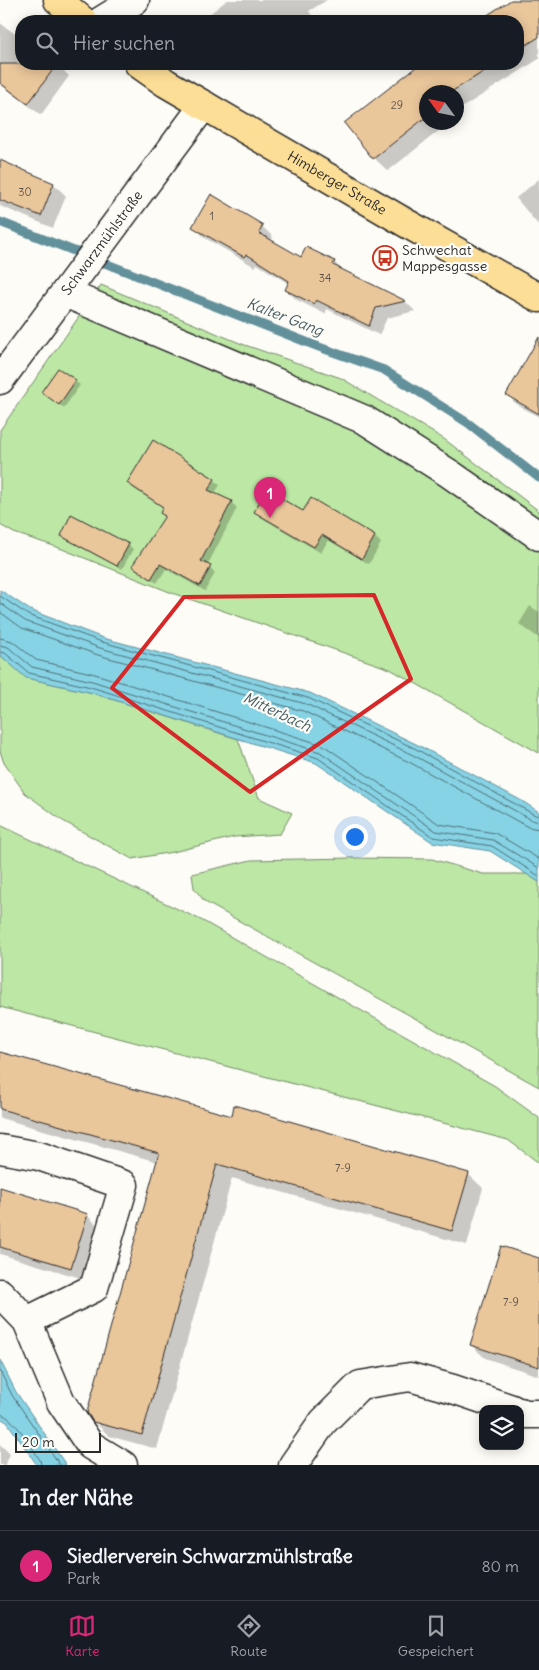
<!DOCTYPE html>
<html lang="de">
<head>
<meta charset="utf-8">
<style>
  :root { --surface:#171b24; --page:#20242c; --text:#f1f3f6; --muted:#9ea1a6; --line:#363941; --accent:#db2777 }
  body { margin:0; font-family:Delius,sans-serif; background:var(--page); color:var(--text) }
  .controls { position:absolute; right:15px; bottom:15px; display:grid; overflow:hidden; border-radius:10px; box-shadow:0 2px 12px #0003 }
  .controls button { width:45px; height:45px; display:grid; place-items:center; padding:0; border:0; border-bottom:1px solid var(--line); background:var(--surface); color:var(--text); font:25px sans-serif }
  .compass { position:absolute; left:419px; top:85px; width:45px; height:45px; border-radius:50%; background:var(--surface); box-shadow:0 2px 12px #0003; rotate:303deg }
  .scale { position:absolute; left:15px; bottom:12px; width:86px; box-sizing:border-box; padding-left:5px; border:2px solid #2b2b2b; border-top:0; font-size:14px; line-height:18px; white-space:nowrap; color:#2b2b2b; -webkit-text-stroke:4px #fdfcf7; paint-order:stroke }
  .you { position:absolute; left:354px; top:836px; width:18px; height:18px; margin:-12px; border:4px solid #fff; border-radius:50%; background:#1a73e8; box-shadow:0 0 0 8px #1a73e833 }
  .badge { display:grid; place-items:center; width:32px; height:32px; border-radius:50%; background:var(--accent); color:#fff; font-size:16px; font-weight:700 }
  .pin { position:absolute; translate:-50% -41px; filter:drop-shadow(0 1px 2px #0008) }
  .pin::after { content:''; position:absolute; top:26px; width:18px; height:15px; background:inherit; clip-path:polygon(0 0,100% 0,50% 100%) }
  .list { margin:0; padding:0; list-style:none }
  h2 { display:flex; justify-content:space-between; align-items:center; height:65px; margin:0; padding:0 20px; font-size:21px }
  h2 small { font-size:16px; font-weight:400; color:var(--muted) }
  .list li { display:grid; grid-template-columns:32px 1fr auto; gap:15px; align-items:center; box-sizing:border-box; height:70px; padding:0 20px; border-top:1px solid var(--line) }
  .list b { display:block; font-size:19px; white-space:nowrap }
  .list p { margin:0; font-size:16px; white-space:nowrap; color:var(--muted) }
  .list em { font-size:16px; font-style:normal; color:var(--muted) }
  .icon { flex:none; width:28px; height:28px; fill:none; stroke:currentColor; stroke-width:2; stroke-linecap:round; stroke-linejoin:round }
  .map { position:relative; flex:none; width:539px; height:1465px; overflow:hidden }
  .search { position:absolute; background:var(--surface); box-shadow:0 2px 12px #0003; left:15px; right:15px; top:15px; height:55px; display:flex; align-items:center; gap:12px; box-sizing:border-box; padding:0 18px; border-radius:20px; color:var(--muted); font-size:19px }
  .sheet { height:135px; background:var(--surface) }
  nav { display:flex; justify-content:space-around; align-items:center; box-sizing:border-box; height:70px; border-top:1px solid var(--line); background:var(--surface); font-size:14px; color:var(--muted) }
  nav a { display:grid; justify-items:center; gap:2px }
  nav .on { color:var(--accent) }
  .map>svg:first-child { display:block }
  .green { fill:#bce7a4; stroke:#748968 }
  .water { fill:#86d3e5; stroke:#62909b }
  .shadow { fill:#0003 }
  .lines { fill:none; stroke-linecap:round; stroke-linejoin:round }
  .shore { stroke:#4f6e75; stroke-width:1 }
  .stream { stroke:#62909b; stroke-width:9 }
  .building { fill:#eac69b; stroke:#2b2b2b }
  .minor-casing { stroke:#2b2b2b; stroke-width:31 }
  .major-casing { stroke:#2b2b2b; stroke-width:31 }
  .minor { stroke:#fdfcf7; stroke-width:28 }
  .major { stroke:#fdde96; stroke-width:28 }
  .marked { fill:none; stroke:#d62828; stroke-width:4; stroke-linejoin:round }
  .labels { text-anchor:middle; stroke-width:4.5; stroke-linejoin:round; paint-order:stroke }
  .number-label { font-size:11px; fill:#5b5247 }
  .street-label { font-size:14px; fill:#2b2b2b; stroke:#fdfcf7 }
  .poi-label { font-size:14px; fill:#2b2b2b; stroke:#fdfcf7; text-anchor:start }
  .water-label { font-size:15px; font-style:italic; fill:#465d63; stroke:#fdfcf7 }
</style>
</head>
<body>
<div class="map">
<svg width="539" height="1465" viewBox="0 0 539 1465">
  <rect width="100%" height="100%" fill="#fdfcf7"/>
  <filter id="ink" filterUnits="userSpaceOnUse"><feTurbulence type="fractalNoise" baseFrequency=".02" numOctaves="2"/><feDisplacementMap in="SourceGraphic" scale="10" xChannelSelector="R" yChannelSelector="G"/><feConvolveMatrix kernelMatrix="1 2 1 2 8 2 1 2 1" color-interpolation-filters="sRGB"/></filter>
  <g filter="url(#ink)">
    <path class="green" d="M101,285L242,344L341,378L444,439L539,511V753L390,669L172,593L57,547L14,533L0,525V430Z
      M0,655L27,678L89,692L238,739L259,798L292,813L280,834L234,837L173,852L132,859L63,821L25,793L4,763L0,751Z
      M0,825L201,920L495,1086L539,1118V1163L508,1140L0,1007Z
      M351,858L432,859L483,874H527L539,882V1087L205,902L194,888L192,874L251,860Z"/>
    <path class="water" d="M0,590L30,610L103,638L310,693L418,745L522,801L539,812V882L490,851L432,842L316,763L89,692L26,678L0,655Z
      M0,1360L16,1392L66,1465H37L7,1422L0,1418Z"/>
    <path class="shadow" d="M227,0H327L309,11L312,16L305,21H203L202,20Z
      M513,0H539V59L460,109L462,113L456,118V92H426V122H450L388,171L374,158L346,124L422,64H518V21H480Z
      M0,23L21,38V64H57L69,76L41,115L0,84Z
      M239,64H253L245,70Z
      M0,162L54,184L66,196L53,228L0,206Z
      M539,179V226L516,198Z
      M262,226L273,237L271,241L302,259L334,262L345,273L406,302L415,311L387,318L379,335L327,309L325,314L297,300L286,290L289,284L257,264L255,267L205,238L194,227Z
      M539,360V417L516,404L508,395Z
      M59,369L80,385L64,408L47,396Z
      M214,480L220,485L214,494L231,502L237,508L207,566L215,573L205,591L166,569L157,583L139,572L133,566L166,517L161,513L164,508L134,489L128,483Z
      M256,512H304L375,537L381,543L369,564L328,540L321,553L262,518Z
      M72,515L128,545L133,549L122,569L67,540L63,535Z
      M530,606L539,612V638L519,624Z
      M0,1053L233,1118L468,1174L483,1188L467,1245L232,1178L157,1449L109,1436L94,1421L158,1162L0,1118Z
      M0,1189L87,1215L99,1227L84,1279L0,1254Z
      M539,1259V1376L485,1358L471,1345Z
      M0,1444L10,1454L5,1465H0Z"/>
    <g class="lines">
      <path class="shore" d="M0,596L28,615L102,642L308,698L416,749L535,815L539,816
        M0,603L25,621L100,648L306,704L413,755L532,820L539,822
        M0,612L22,628L98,655L303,711L409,762L528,827L539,829
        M0,638L12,641L36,660L95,674L323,745L439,824L495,833L539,859
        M0,645L8,647L32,667L92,681L320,752L436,831L493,840L539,868
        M0,652L5,653L29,673L91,687L318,758L433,837L492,846L539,876
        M0,1371L12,1395L60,1465
        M0,1414C14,1416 32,1448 40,1460L41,1465"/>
      <path class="stream" d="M0,222L319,347L384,370L468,423L539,478"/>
    </g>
    <path class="building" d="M511,0H539V37L518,50V21H478Z
      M0,64H57L28,104L0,83Z
      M420,64H496L451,92H426V117L373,159L344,123Z
      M0,160L54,183L41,216L0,200Z
      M211,194L263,225L259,233L301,257L306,247L335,261L333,265L406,301L376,308L369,326L316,300L314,304L285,290L289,281L246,254L244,257L192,227Z
      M539,337V414L506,395Z
      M58,368L76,380L59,405L41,392Z
      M153,440L215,479L208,490L232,501L201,561L211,566L200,586L160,564L151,579L132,566L165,516L160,513L163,507L127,483Z
      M266,490L303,511L311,498L375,536L362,559L322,535L314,547L254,512Z
      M71,514L129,544L117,566L61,536Z
      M0,1052L232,1116L234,1105L469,1173L452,1231L217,1164L142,1435L93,1422L87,1412L159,1153L0,1109Z
      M0,1187L88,1214L71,1268L0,1247Z
      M501,1246L539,1258V1367L470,1345Z"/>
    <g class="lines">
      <defs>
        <g id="minor">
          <path d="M101,21L135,0"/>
          <path d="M65,293L365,420L450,474L539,536"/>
          <path id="s1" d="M0,380L204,105"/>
          <path d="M0,1149L39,1156L124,1185L94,1288L27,1321"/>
          <path d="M0,1293L27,1321L61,1402L90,1445L123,1465"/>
          <path d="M520,1412L526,1414H539"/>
          <path d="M293,1465L323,1422L360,1385L410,1377L453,1389L512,1409"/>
        </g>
        <g id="major">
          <path d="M58,0L83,21"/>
          <path id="s2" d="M139,64L166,83L406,223L539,298"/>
        </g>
      </defs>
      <use href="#minor" class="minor-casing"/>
      <use href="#major" class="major-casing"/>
      <use href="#minor" class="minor"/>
      <use href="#major" class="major"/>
    </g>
  </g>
  <path class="marked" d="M374,595L411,679L250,792L112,688L184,597Z"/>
  <defs>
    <symbol id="bus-ring" viewBox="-11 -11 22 22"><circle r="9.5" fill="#fdfcf7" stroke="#c8321e" stroke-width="1.5"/><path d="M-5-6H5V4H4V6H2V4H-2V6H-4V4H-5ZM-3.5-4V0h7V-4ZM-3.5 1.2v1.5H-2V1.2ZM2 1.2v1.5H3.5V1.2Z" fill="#c8321e"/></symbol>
  </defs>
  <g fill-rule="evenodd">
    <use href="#bus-ring" x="371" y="244" width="28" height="28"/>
  </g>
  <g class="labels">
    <g class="number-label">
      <text x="397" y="109">29</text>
      <text x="25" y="196">30</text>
      <text x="212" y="220">1</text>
      <text x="325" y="282">34</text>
      <text x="343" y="1172">7-9</text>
      <text x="511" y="1306">7-9</text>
    </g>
    <g class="street-label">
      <text dy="5" stroke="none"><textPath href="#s2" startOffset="231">Himberger Straße</textPath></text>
      <text dy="5" stroke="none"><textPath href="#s1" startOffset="171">Schwarzmühlstraße</textPath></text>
    </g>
    <g class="poi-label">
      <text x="402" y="255">Schwechat<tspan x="402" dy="16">Mappesgasse</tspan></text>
    </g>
    <g class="water-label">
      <text transform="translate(285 317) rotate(21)" y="5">Kalter Gang</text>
      <text transform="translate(277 712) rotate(25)" y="5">Mitterbach</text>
    </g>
  </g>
</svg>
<div class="controls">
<button><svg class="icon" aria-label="layers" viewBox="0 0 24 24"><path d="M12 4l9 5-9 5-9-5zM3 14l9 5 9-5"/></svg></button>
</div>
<svg class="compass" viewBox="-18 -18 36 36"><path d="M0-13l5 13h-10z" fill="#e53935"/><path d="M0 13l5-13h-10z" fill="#9ea1a6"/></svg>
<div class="scale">20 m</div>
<div class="you"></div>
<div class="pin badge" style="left:270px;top:518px">1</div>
<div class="search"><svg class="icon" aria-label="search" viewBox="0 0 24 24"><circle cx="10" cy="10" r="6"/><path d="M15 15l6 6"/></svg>Hier suchen</div>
</div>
<section class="sheet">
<h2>In der Nähe<small></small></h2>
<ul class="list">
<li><span class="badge">1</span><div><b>Siedlerverein Schwarzmühlstraße</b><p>Park</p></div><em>80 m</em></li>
</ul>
</section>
<nav>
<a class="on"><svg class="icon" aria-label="map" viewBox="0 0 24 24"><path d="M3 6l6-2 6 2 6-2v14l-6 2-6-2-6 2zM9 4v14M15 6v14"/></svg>Karte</a>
<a><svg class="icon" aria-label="directions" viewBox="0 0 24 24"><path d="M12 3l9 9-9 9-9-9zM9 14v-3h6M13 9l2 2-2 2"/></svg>Route</a>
<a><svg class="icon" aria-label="saved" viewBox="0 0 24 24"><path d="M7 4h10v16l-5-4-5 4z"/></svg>Gespeichert</a>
</nav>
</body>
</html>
